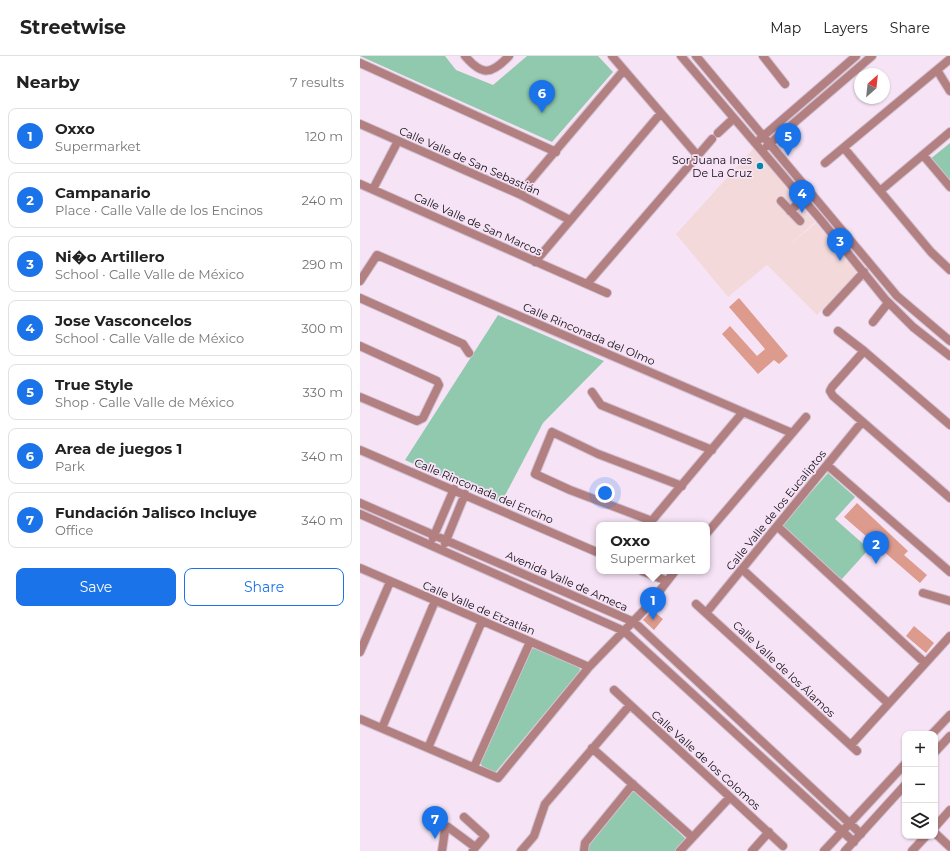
<!DOCTYPE html>
<html lang="en">
<head>
<meta charset="utf-8">
<style>
  :root { --surface:#fff; --page:#f6f6f6; --text:#222; --muted:#767676; --line:#e0e0e0; --accent:#1a73e8 }
  body { margin:0; font-family:Montserrat,sans-serif; background:var(--page); color:var(--text) }
  .controls { position:absolute; right:12px; bottom:12px; display:grid; overflow:hidden; border-radius:8px; box-shadow:0 1px 3px #0004 }
  .controls button { width:36px; height:36px; display:grid; place-items:center; padding:0; border:0; border-bottom:1px solid var(--line); background:var(--surface); color:var(--text); font:20px sans-serif }
  .compass { position:absolute; left:494px; top:12px; width:36px; height:36px; border-radius:50%; background:var(--surface); box-shadow:0 1px 3px #0004; rotate:27deg }
  .you { position:absolute; left:245px; top:437px; width:14px; height:14px; margin:-10px; border:3px solid #fff; border-radius:50%; background:#1a73e8; box-shadow:0 0 0 6px #1a73e833 }
  .badge { display:grid; place-items:center; width:26px; height:26px; border-radius:50%; background:var(--accent); color:#fff; font-size:13px; font-weight:700 }
  .pin { position:absolute; translate:-50% -33px; filter:drop-shadow(0 1px 2px #0008) }
  .pin::after { content:''; position:absolute; top:21px; width:14px; height:12px; background:inherit; clip-path:polygon(0 0,100% 0,50% 100%) }
  .popup { position:absolute; left:236px; top:466px; width:114px; height:52px; box-sizing:border-box; display:grid; place-content:center; border-radius:8px; background:var(--surface); filter:drop-shadow(0 1px 3px #0005); font-size:13px; white-space:nowrap; color:var(--muted) }
  .popup b { font-size:15px; color:var(--text) }
  .popup::after { content:''; position:absolute; left:50%; top:100%; margin-left:-8px; border:8px solid transparent; border-top-color:var(--surface) }
  .list { margin:0; padding:0; list-style:none }
  h2 { display:flex; justify-content:space-between; align-items:center; height:52px; margin:0; padding:0 16px; font-size:17px }
  h2 small { font-size:13px; font-weight:400; color:var(--muted) }
  .list li { display:grid; grid-template-columns:26px 1fr auto; gap:12px; align-items:center; box-sizing:border-box; height:56px; margin:0 8px 8px; padding:0 8px; border:1px solid var(--line); border-radius:8px }
  .list b { display:block; font-size:15px; white-space:nowrap }
  .list p { margin:0; font-size:13px; white-space:nowrap; color:var(--muted) }
  .list em { font-size:13px; font-style:normal; color:var(--muted) }
  .actions { display:flex; gap:8px; padding:12px 16px }
  .actions a { flex:1; padding:9px 0; border:1px solid var(--accent); border-radius:8px; text-align:center; font-size:14px; color:var(--accent) }
  .actions .main { background:var(--accent); color:#fff }
  .icon { flex:none; width:22px; height:22px; fill:none; stroke:currentColor; stroke-width:2; stroke-linecap:round; stroke-linejoin:round }
  .map { position:relative; flex:none; width:590px; height:795px; overflow:hidden }
  header { display:flex; align-items:center; gap:24px; box-sizing:border-box; height:56px; padding:0 20px; background:var(--surface); border-bottom:1px solid var(--line) }
  header strong { font-size:19px }
  nav { display:flex; gap:22px; margin-inline-start:auto; font-size:14px }
  main { display:flex }
  aside { flex:1; background:var(--surface) }
  .map>svg:first-child { display:block }
  .education { fill:#f4d9db }
  .green { fill:#90c9ae }
  .building { fill:#dc9b8d }
  .lines { fill:none; stroke-linecap:round; stroke-linejoin:round }
  .minor-casing { stroke:#d2c1d2; stroke-width:10 }
  .minor { stroke:#b38082; stroke-width:8 }
  .poi-dot { fill:#0087a8; stroke:#f6e4f6; stroke-width:1.5 }
  .labels { text-anchor:middle; stroke-width:3.5; stroke-linejoin:round; paint-order:stroke }
  .poi-label { font-size:11px; fill:#120c12; stroke:#f6e4f6; text-anchor:end }
  .street-label { font-size:11px; fill:#120c12; stroke:#f6e4f6 }
</style>
</head>
<body>
<header>
<strong>Streetwise</strong>
<nav><a>Map</a><a>Layers</a><a>Share</a></nav>
</header>
<main>
<aside>
<h2>Nearby<small>7 results</small></h2>
<ul class="list">
<li><span class="badge">1</span><div><b>Oxxo</b><p>Supermarket</p></div><em>120 m</em></li>
<li><span class="badge">2</span><div><b>Campanario</b><p>Place · Calle Valle de los Encinos</p></div><em>240 m</em></li>
<li><span class="badge">3</span><div><b>Ni�o Artillero</b><p>School · Calle Valle de México</p></div><em>290 m</em></li>
<li><span class="badge">4</span><div><b>Jose Vasconcelos</b><p>School · Calle Valle de México</p></div><em>300 m</em></li>
<li><span class="badge">5</span><div><b>True Style</b><p>Shop · Calle Valle de México</p></div><em>330 m</em></li>
<li><span class="badge">6</span><div><b>Area de juegos 1</b><p>Park</p></div><em>340 m</em></li>
<li><span class="badge">7</span><div><b>Fundación Jalisco Incluye</b><p>Office</p></div><em>340 m</em></li>
</ul>
<div class="actions"><a class="main">Save</a><a>Share</a></div>
</aside>
<div class="map">
<svg width="590" height="795" viewBox="0 0 590 795">
  <rect width="100%" height="100%" fill="#f6e4f6"/>
  <path class="education" d="M394,92L455,166L428,190L456,167L497,216L457,259L407,209L368,241L316,178Z"/>
  <path class="green" d="M0,0H85L96,14L133,29L167,0H238L253,16L192,86Z
    M590,87V127L569,104Z
    M138,259L244,305L183,367L141,447L45,404Z
    M468,417L495,441L475,463L509,493L481,524L421,470Z
    M172,588L219,609L220,615L134,718L123,712L120,706Z
    M272,733L327,784L317,795H225L227,788Z"/>
  <path class="building" d="M379,242L428,300L419,308L414,304L398,318L362,278L370,270L397,300L405,293L369,251Z
    M497,447L548,495L544,499L567,519L560,527L484,461Z
    M292,554L303,563L294,574L283,564Z
    M554,570L574,587L566,597L546,580Z"/>
  <g class="lines">
    <defs>
      <path id="minor" d="M105,0C122,20 131,19 149,0
        M252,0L337,99
        M321,0L460,163L525,243L553,271L590,300
        M336,0L537,240L590,285
        M403,0L425,28
        M0,7L196,96
        M577,14L590,35
        M0,68L159,138L210,164
        M358,77L373,63
        M400,83L496,0
        M407,90L512,0
        M484,92L571,196L590,214
        M563,99L590,131
        M465,107L590,3
        M0,128L247,237
        M13,133L38,85
        M520,135L590,76
        M159,138L264,14
        M421,145L440,165
        M430,155L443,143
        M175,206L301,57
        M0,225L17,199L432,377
        M227,228L352,83
        M0,242L103,288L109,297
        M467,256L504,216
        M513,266L528,247
        M478,275L504,295L590,369
        M0,290L77,325L79,329L63,362L57,365L0,341
        M504,295L472,331L470,335L473,340L590,442
        M232,336L241,349L352,394
        M0,394L239,497
        M467,409L590,516
        M0,447L274,566L501,778
        M0,458L264,575L494,786
        M292,465L210,434L175,418L192,376L238,398L322,430
        M289,468L383,356
        M417,470L565,607
        M347,477L446,361
        M73,482L94,433
        M85,487L105,438
        M0,512L229,611
        M382,513L528,647
        M282,515L307,525
        M563,537L590,545
        M336,548L497,695
        M346,557L502,366
        M0,596L30,526
        M254,634L423,790
        M0,663L138,722L229,611L288,550L315,515
        M22,672L75,545
        M572,678L590,659
        M491,689L590,580
        M68,692L122,565
        M232,692L332,781
        M575,696L590,680
        M114,711L170,586
        M104,761L125,780L113,794
        M575,771L590,754
        M575,777L590,791
        M82,795L85,774L88,771L115,791
        M161,795L174,780L185,748L270,649
        M224,795L225,787L273,728
        M320,795L370,741
        M392,795L409,776
        M464,795L545,708
        M485,795L545,729
        M552,795L566,780"/>
    </defs>
    <use href="#minor" class="minor-casing"/>
    <use href="#minor" class="minor"/>
  </g>
  <circle class="poi-dot" cx="400" cy="110" r="4"/>
  <g class="labels">
    <g class="poi-label">
      <text x="392" y="108">Sor Juana Ines<tspan x="392" dy="13">De La Cruz</tspan></text>
    </g>
    <g class="street-label">
      <text transform="translate(110 105) rotate(24)" y="4">Calle Valle de San Sebastián</text>
      <text transform="translate(118 168) rotate(24)" y="4">Calle Valle de San Marcos</text>
      <text transform="translate(229 278) rotate(23)" y="4">Calle Rinconada del Olmo</text>
      <text transform="translate(124 435) rotate(23)" y="4">Calle Rinconada del Encino</text>
      <text transform="translate(416 454) rotate(-51)" y="4">Calle Valle de los Eucaliptos</text>
      <text transform="translate(207 525) rotate(24)" y="4">Avenida Valle de Ameca</text>
      <text transform="translate(119 552) rotate(23)" y="4">Calle Valle de Etzatlán</text>
      <text transform="translate(424 613) rotate(43)" y="4">Calle Valle de los Álamos</text>
      <text transform="translate(346 704) rotate(42)" y="4">Calle Valle de los Colomos</text>
    </g>
  </g>
</svg>
<div class="controls">
<button>+</button>
<button>−</button>
<button><svg class="icon" aria-label="layers" viewBox="0 0 24 24"><path d="M12 4l9 5-9 5-9-5zM3 14l9 5 9-5"/></svg></button>
</div>
<svg class="compass" viewBox="-18 -18 36 36"><path d="M0-13l5 13h-10z" fill="#e53935"/><path d="M0 13l5-13h-10z" fill="#767676"/></svg>
<div class="you"></div>
<div class="pin badge" style="left:293px;top:564px">1</div>
<div class="popup"><b>Oxxo</b>Supermarket</div>
<div class="pin badge" style="left:516px;top:508px">2</div>
<div class="pin badge" style="left:480px;top:205px">3</div>
<div class="pin badge" style="left:442px;top:157px">4</div>
<div class="pin badge" style="left:428px;top:100px">5</div>
<div class="pin badge" style="left:182px;top:57px">6</div>
<div class="pin badge" style="left:75px;top:783px">7</div>
</div>
</main>
</body>
</html>
